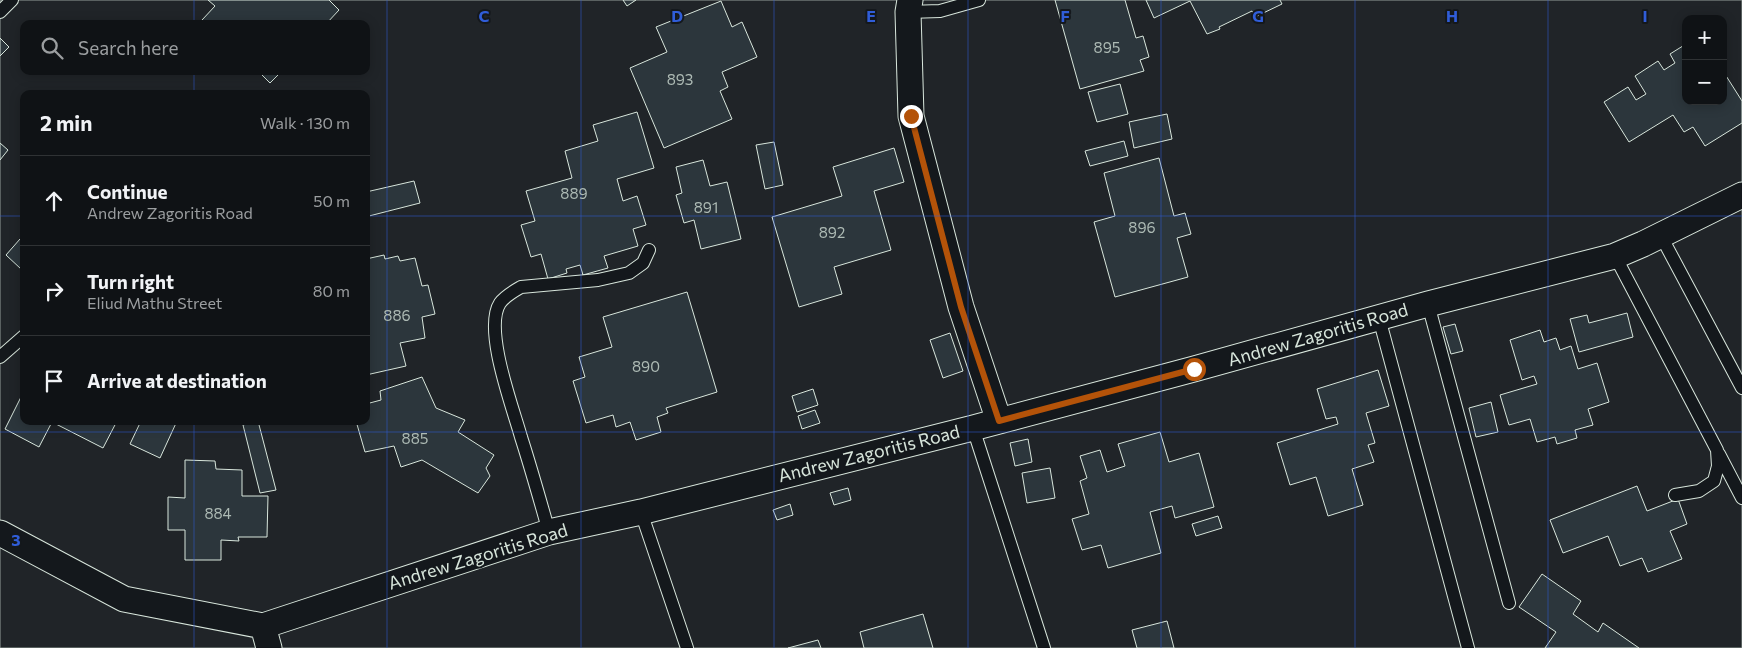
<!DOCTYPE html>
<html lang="en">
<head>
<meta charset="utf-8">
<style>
  :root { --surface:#0f1215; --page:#1d2022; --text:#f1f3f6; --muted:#9b9ea0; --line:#2f3234 }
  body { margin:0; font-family:Commissioner,sans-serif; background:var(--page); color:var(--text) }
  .controls { position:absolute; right:15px; top:15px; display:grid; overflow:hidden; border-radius:10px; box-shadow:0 2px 12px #0003 }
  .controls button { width:45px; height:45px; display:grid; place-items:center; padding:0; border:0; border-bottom:1px solid var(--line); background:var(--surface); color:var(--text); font:25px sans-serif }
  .stop { position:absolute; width:15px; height:15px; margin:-11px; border:4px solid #b45309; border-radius:50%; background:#fff }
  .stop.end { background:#b45309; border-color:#fff; box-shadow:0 1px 5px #0008 }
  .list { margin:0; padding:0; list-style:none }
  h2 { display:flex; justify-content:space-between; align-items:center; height:65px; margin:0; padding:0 20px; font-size:21px }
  h2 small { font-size:16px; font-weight:400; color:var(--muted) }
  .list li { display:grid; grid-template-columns:32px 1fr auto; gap:15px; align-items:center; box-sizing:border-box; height:90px; padding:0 20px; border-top:1px solid var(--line) }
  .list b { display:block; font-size:19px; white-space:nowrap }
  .list p { margin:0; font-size:16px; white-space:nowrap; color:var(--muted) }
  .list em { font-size:16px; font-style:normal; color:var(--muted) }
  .icon { flex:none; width:28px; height:28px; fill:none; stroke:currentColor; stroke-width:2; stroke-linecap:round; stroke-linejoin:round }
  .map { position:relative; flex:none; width:1742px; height:648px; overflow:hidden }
  .search { position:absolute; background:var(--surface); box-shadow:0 2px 12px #0003; left:20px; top:20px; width:350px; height:55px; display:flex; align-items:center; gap:12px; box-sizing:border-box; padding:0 18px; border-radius:10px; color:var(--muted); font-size:19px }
  .panel { position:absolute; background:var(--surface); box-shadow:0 2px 12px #0003; left:20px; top:90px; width:350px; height:335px; border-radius:10px }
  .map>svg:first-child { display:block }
  .green { fill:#202428; stroke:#939e99; fill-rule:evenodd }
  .building { fill:#2c363c; stroke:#d8e6dc }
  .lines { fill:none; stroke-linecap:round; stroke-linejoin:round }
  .service-casing { stroke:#d8e6dc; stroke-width:14 }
  .minor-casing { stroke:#d8e6dc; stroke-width:27 }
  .service { stroke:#14181c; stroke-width:12 }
  .minor { stroke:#14181c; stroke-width:25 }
  .route { stroke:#b45309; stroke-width:6 }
  .grid { fill:none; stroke:#305dd8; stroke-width:1; stroke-opacity:0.55 }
  .labels { text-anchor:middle; stroke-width:4; stroke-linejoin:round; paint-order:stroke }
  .number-label { font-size:15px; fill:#adbab4 }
  .street-label { font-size:18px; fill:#d8e6dc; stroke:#14181c }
  .grid-label { font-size:16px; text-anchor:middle; font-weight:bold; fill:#305dd8; stroke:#14181c; stroke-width:4; stroke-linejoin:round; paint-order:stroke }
</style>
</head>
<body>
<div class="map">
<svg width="1742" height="648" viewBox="0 0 1742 648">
  <rect width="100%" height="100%" fill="#14181c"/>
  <path class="green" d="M0,0H1742V648H0ZM1686,19H1723V101H1686ZM24,24H366V71H24ZM24,94H366V421H24Z"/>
  <path class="building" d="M208,0H329L339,10L326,24H206L202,20L215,6Z
    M623,0H636L627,6Z
    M1055,0H1125L1136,38L1143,36L1149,57L1140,60L1144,71L1080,89Z
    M1146,0H1280L1282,4L1255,17L1252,11L1219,27L1220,29L1207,34L1190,1L1154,18Z
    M721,1L732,27L742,22L757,57L722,72L728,87L720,91L732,119L664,148L630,68L667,52L656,27Z
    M0,38L9,47L0,56Z
    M1686,44V101H1723V71L1742,101V123L1705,146L1693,127L1684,132L1673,115L1629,142L1604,102L1628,87L1636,100L1646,94L1635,76L1658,61L1664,70L1675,63L1670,54Z
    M258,71H282L270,83Z
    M1120,84L1128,114L1097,122L1088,92Z
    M637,112L654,168L617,179L623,201L637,196L646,225L633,229L638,246L604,256L608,268L583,275L580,265L566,269L567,273L548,279L541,254L531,257L521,225L535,221L526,191L572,178L565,151L598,141L593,125Z
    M1167,114L1172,139L1134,148L1129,122Z
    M1124,141L1128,156L1090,166L1085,151Z
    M774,142L783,185L765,189L756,145Z
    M0,143L8,150L0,160Z
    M894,148L904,182L874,191L891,250L834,267L842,294L799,307L772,217L842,196L833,167Z
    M1159,158L1174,216L1185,213L1191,234L1177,238L1188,277L1115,297L1094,222L1115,216L1104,173Z
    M703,160L710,186L727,182L741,239L701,249L694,220L684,223L676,195L682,193L676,167Z
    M414,181L420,203L369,216L366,205V192Z
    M20,239L24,243V267L21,269L6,255Z
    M384,255L385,259L398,256L400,261L415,258L422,286L428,285L435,314L422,317L425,338L400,343L406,366L366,375V259Z
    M687,292L717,392L666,408L668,413L657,417L661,432L636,440L630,422L616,427L613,415L586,423L573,381L585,377L579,357L612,347L603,317Z
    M1627,313L1633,337L1579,352L1570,319L1587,315L1589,323Z
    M1455,324L1463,351L1451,354L1443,327Z
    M1540,330L1544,342L1556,338L1560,350L1571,346L1578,369L1597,363L1609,402L1588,409L1593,425L1575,430L1577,438L1557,444L1555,437L1537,442L1530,419L1509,425L1500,395L1537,384L1534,376L1522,380L1510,340Z
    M950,333L963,371L943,378L930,340Z
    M1378,370L1389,406L1366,413L1375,443L1368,445L1374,462L1352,469L1363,505L1328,516L1316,477L1290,485L1277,443L1338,424L1336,417L1326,419L1317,389Z
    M422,377L436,408L465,420L458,432L494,455L486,468L490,476L478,493L422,460L401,467L394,446L365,452L356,421H366V404L381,400L380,391Z
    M813,389L818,405L797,412L792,396Z
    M24,391V421H117L103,448L52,422L39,447L5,429Z
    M1491,402L1498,432L1476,437L1469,408Z
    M815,410L820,423L802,429L798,416Z
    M141,421H177L160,458L130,444Z
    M258,421L276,490L260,493L243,425Z
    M1160,432L1169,462L1199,453L1214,507L1175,518L1172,506L1150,512L1161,553L1108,568L1101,545L1082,550L1072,519L1089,514L1080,481L1087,478L1080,456L1100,450L1107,472L1125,466L1118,444Z
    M1028,439L1032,462L1015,466L1010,443Z
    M185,460L215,461L216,469L242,470V496H268L267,537H238L239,541L221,540V560H185V530H168V497L185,498Z
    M1050,468L1055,498L1027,503L1022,473Z
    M1637,486L1647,511L1678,499L1687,524L1670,531L1682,559L1648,572L1642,558L1620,566L1608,536L1563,553L1550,520Z
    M848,488L851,500L834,505L830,493Z
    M790,504L793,515L777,520L773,510Z
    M1218,516L1222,528L1196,536L1192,524Z
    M1542,574L1581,601L1573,614L1598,632L1603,623L1639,648H1545L1556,632L1519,607Z
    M923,614L933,648H864L860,632Z
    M1167,621L1174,648H1137L1132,630Z
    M818,640L821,648H788Z"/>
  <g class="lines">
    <defs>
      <path id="service" d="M0,12L12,0
        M908,12L940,11L979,0
        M1661,236L1742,388
        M1615,256L1717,450L1718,466L1714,481L1699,491L1675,495
        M1428,304L1509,603
        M1379,318L1468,648
        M0,357L24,336
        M973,428L1044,648
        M1719,454L1742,498
        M641,512L687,648
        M549,532C540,500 531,468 521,437C513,408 483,329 500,303C505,296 514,291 521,287L598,280L629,273L643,263L649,250"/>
      <path id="minor" d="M910,0L908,12L911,116L961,307L999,421
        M0,533L124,599L263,626L549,532L641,512L973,428L1194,369L1428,304L1615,256L1643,244L1742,195
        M263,626L269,648"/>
    </defs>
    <use href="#service" class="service-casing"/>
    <use href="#minor" class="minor-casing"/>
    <use href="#service" class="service"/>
    <use href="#minor" class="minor"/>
  </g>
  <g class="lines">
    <path class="route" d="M911,116L961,307L999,421L1194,369"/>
  </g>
  <path class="grid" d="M194,0V24M387,0V648M581,0V648M774,0V648M968,0V648M1161,0V648M1355,0V648M1548,0V648M194,71V94M0,216H24M366,216H1742M194,421V648M0,432H1742"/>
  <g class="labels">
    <g class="number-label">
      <text x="1107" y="53">895</text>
      <text x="680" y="85">893</text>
      <text x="574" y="199">889</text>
      <text x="706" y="213">891</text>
      <text x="1142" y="233">896</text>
      <text x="832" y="238">892</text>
      <text x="397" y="321">886</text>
      <text x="646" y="372">890</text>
      <text x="415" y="444">885</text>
      <text x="218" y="519">884</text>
    </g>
    <g class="street-label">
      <text transform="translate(1318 335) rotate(-16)" y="6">Andrew Zagoritis Road</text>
      <text transform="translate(869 454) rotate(-14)" y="6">Andrew Zagoritis Road</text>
      <text transform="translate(478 557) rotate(-17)" y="6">Andrew Zagoritis Road</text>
    </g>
  </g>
  <g class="grid-label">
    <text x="484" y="22">C</text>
    <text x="677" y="22">D</text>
    <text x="871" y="22">E</text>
    <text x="1065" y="22">F</text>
    <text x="1258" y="22">G</text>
    <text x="1452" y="22">H</text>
    <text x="1645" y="22">I</text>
    <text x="16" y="546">3</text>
  </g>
</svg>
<div class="controls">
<button>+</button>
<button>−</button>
</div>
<div class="stop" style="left:1194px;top:369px"></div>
<div class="stop end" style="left:911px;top:116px"></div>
<div class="search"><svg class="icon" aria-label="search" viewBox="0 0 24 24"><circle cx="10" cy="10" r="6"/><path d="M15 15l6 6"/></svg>Search here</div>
<section class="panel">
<h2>2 min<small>Walk · 130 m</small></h2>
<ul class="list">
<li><svg class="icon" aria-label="ahead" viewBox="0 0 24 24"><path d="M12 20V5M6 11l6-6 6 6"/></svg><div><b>Continue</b><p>Andrew Zagoritis Road</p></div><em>50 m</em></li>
<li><svg class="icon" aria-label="right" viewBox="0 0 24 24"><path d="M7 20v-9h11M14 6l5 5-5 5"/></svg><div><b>Turn right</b><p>Eliud Mathu Street</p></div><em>80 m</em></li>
<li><svg class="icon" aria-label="arrive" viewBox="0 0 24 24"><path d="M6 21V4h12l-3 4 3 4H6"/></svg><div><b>Arrive at destination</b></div></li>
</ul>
</section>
</div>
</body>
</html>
